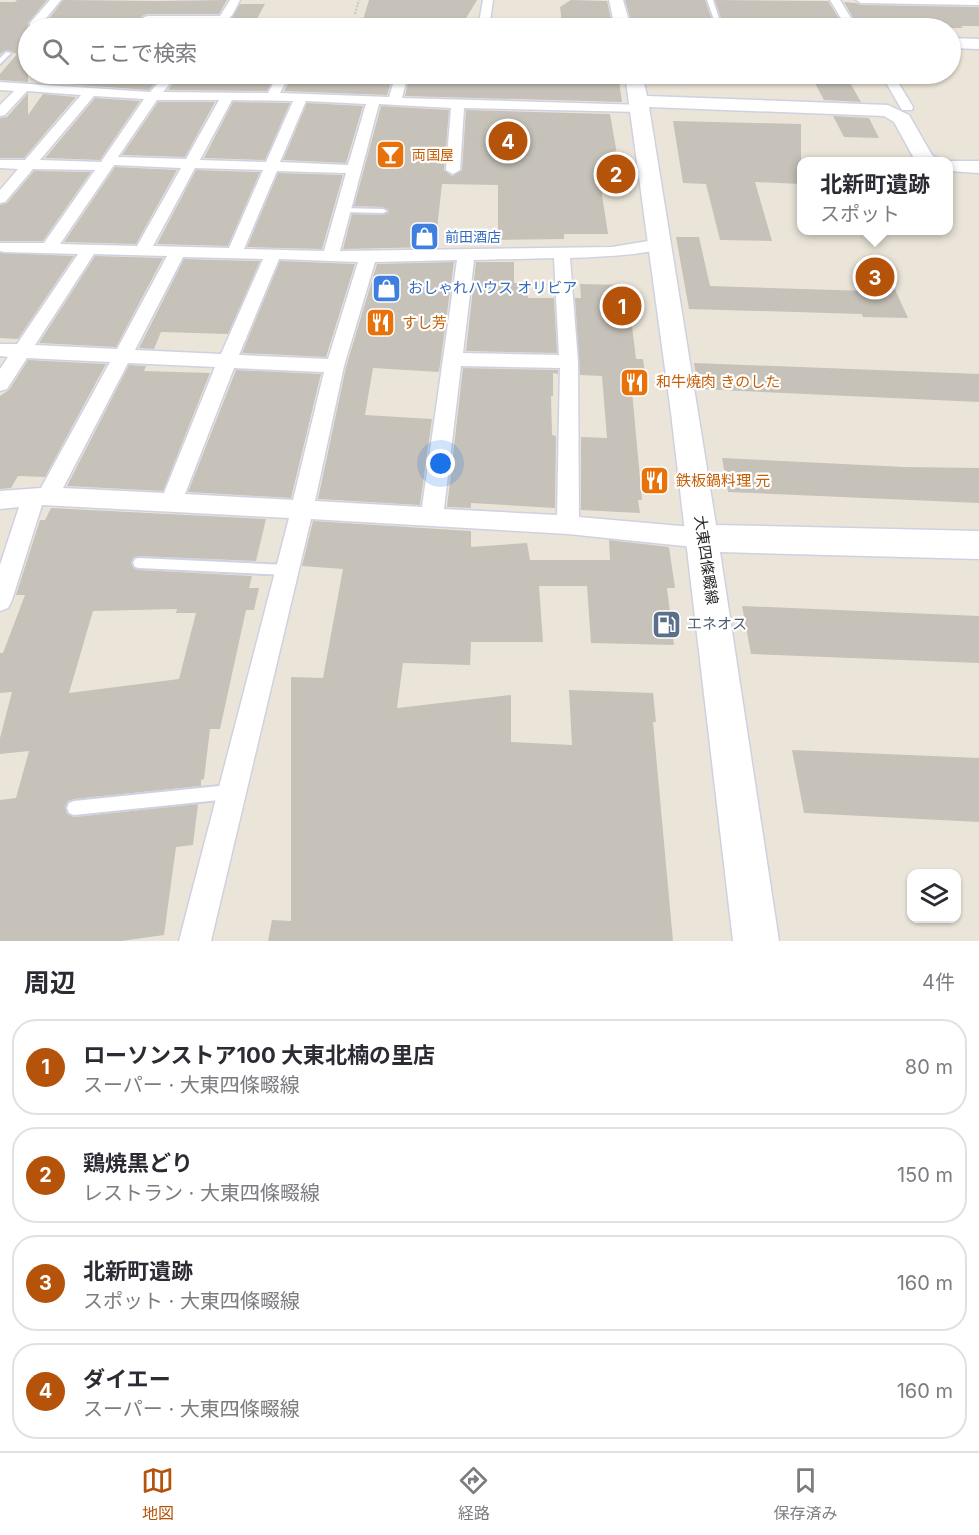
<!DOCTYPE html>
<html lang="ja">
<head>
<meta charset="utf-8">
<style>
  :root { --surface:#fff; --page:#f7f7f7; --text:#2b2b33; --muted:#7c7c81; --line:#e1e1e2; --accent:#b45309 }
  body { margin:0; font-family:Inter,"Noto Sans JP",sans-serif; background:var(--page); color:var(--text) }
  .controls { position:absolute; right:18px; bottom:18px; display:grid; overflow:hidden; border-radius:12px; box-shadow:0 2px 4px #0004 }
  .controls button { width:54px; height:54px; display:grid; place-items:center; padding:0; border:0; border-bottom:2px solid var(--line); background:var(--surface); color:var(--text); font:30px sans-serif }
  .you { position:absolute; left:441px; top:464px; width:21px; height:21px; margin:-15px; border:4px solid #fff; border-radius:50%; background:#1a73e8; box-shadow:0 0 0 9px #1a73e833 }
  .badge { display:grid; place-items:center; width:39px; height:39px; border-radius:50%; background:var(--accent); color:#fff; font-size:20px; font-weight:700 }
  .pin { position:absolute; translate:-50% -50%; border:3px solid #fff; box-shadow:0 2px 6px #0006 }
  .popup { position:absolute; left:797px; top:157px; width:156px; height:78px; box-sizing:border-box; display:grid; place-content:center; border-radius:12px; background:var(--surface); filter:drop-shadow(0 2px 4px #0005); font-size:20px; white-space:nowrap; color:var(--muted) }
  .popup b { font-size:22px; color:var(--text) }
  .popup::after { content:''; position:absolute; left:50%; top:100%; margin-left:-12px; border:12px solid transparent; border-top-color:var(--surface) }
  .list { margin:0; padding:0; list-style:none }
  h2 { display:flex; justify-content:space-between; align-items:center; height:78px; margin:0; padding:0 24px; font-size:26px }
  h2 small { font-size:20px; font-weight:400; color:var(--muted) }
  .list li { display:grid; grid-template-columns:39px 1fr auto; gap:18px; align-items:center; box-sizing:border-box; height:96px; margin:0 12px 12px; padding:0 12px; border:2px solid var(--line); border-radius:24px }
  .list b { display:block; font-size:22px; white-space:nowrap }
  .list p { margin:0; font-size:20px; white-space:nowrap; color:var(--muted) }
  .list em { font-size:20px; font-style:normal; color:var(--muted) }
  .icon { flex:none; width:33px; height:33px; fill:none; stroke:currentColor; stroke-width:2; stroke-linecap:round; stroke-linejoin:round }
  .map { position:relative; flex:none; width:979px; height:941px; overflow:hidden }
  .search { position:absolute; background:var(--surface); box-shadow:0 2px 4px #0004; left:18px; right:18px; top:18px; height:66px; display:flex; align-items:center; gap:15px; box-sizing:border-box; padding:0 21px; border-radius:33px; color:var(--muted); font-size:22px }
  .sheet { height:510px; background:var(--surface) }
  nav { display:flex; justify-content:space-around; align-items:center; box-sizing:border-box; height:84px; border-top:2px solid var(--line); background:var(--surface); font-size:16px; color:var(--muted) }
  nav a { display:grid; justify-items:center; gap:3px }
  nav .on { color:var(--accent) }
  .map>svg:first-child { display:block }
  .building { fill:#c6c2b9; fill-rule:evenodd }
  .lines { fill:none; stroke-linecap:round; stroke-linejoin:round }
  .lane-casing { stroke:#cfd1e1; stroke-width:4 }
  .street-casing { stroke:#cfd1e1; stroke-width:3 }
  .secondary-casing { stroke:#cfd1e1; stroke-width:3 }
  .path { stroke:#c7c7c7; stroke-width:2; stroke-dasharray:2 1.5; stroke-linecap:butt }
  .lane { fill:#fff; fill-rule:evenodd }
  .street { fill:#fff; fill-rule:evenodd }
  .secondary { fill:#fff; fill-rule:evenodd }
  .labels { text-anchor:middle; stroke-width:4.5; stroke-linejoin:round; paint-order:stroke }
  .far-food-label { font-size:14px; fill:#c56008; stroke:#fff; text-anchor:start }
  .far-shop-label { font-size:14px; fill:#366cbe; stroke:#fff; text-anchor:start }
  .shop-label { font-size:15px; fill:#366cbe; stroke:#fff; text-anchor:start }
  .food-label { font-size:15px; fill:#c56008; stroke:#fff; text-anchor:start }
  .street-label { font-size:15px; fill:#282828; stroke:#fff }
  .service-label { font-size:15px; fill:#4e5e75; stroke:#fff; text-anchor:start }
</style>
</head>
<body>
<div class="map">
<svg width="979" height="941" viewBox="0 0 979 941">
  <rect width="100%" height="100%" fill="#ebe5d9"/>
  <path class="building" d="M17,0H47L28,23V82L0,80V74L17,54L6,50L0,54V2H15Z
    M63,0L157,1L227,0L219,14H147L142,16L134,28H91L93,25L85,20H48Z
    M369,0H477L460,28L410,26L403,23H362Z
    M571,0L607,1L613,28H596L595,24L562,23L560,7Z
    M625,0H705L715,28H633Z
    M715,0L828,1L845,28H724Z
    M844,2L856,3L861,5L979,7V26H961L963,28H859Z
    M240,4H265L252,28H212L215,24L230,21Z
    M58,74H163L149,90L51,83Z
    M180,74H276L267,91L168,90Z
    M335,74H362L360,79H392L387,95L284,91L289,82H333Z
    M410,74H429V76L515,78V74H618L622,102L405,96Z
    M810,74H845L861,102L824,100Z
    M28,93V115L43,94L76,97L24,158H0V118L7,117Z
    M95,98L140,101L100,160L45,158Z
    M158,102H215L185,157L122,155Z
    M233,102L290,103L265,160L204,158Z
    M307,103L363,106L346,163L283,160Z
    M381,106L449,110L444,170L452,176L462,170L466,110L610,114L622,183L600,182L608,234H564V239L498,240V185L442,184L435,247L343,249L352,214L383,215L389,212L383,207L354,206Z
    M833,116L869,118L879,138L844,137Z
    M673,121L801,124V184L755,182L772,241L720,240L706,184L683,183Z
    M115,167L177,170L136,244L64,242Z
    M196,170L260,172L228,246L157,244Z
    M34,171L91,172L43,241H0V205L7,203Z
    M278,173L343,175L322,249L247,247Z
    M676,237H699L710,286L868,291L866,284L893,285L908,318L863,317L862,314L689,309Z
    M0,253L74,256L18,339L0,338Z
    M95,256L163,258L116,347L39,343Z
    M184,259L260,261L228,334L161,332L154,349L139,348Z
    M280,261L355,264L326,357L242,353Z
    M454,262L439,372L373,368L365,415L432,419L420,505L318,499L346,367L377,264Z
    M476,262H514V283H527L528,298H554L557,353L466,351Z
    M580,284L627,285L636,359H643L646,380H631L642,500H638L640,513L581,510V437L607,438L602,376L580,375L575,298H581Z
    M28,360L106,364L45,477L18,476L11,488L0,489V396L9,390Z
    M694,363L979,374V402L698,389Z
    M129,365L146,366L144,371L210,373L163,491L67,486Z
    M463,368L558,370V374L553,373V396H551L552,435L556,436L555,508L471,503V508L447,507Z
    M236,370L321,374L291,498L188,492Z
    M722,458L904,467L979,468V503L728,492Z
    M51,508L266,519L256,561L139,556L134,557L131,562L133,568L139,570L252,576L249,588H259L254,610H246L220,729H210L204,779L201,780V786L74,799L68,801L65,807L67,814L74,817L198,804L193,845L176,847L164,935L121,941H0V800L16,798L29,751L0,754V738L12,692L0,693V653H3L25,595H16L40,520H45ZM177,609L176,613H196L179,679L69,693L93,611Z
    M313,521L471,531V547L527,543L530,560H610L609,540L669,547L675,588H667L674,645L591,643L587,586H539L543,642H471L470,665L403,663L397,708L511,695V742L572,745L569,690L653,693L656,722H653L673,941H268L272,920L291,921V677L323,678L343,569L302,566Z
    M742,606L979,616V663L751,654Z
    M792,750L979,758V822L804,813Z"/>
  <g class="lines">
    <defs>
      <path id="lane" d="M707,0H713L722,28H717Z
        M6,52L11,53L0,64V58Z
        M340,208L383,209L387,211L383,213L343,212L339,210Z
        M139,558L288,565L292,566L294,570L292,574L288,575L139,568L135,567L133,563L135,559Z
        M229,785L234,787L236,792L234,797L229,799L74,815L69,813L67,808L69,803L74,801Z"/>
      <path id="street" d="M50,0H61L43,22H85L91,25L88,28L30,27V23Z
        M230,0H240C232,15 232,22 214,22L210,28H200L203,22H151L147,28H136L144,17L148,16H220Z
        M483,0H493L489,28H478Z
        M830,0H840L857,28H847Z
        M856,0H979V5L861,3Z
        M351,25H403L409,28H345Z
        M166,74H178L163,92L268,93L278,74H290L280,93L389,97L396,74H408L402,98L645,105L646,108L640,112L464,108L460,170L453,174L446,170L451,108L379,104L340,251L612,247L660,239L666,241L668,244C658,256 588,257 570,258L578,362L579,517L703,528L711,531L714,538L711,545L703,548L568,534L311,519L211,941H179L289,518L42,505L12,600L8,608L0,611V565L19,507L0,509V491L41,488L110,362L27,358L7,389L0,391V369L8,357L0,356V344H17L78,254L4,252L0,251V243H44L95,170L33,169L5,202L0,203V190L18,169L0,168V160H25L81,95L27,91L5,115L0,116V105L14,91L0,90V82L150,92ZM94,96L144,99L101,162L40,160ZM157,100H219L186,159L118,157ZM232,100L293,101L266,162L200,160ZM306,101L366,104L348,165L280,162ZM114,165L181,168L137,246L60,244ZM195,168L263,170L229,248L153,246ZM277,171L346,173L324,251L244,249ZM94,254L167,256L117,349L35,345ZM183,257L263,259L221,354L135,350ZM554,258L559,355L463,353L474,260ZM279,259L358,262L328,359L239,355ZM457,260L422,507L315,501L344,366L375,262ZM128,363L215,367L164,493L63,488ZM461,366L560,368L557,515L444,509ZM234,368L324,372L293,500L185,494Z
        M881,74H893L913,107L912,110H902Z"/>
      <path id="secondary" d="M609,0H623L631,28H615Z
        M950,38L979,39V49L950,48Z
        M625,74H642L647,96L888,105L909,115L932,155L941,161H979V173L948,171V162H916L894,122L884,116L649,107L716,525L979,531V559L720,552L779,941H733L671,413Z"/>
    </defs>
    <use href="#lane" class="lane-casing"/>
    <use href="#street" class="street-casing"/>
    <use href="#secondary" class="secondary-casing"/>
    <path class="path" d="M355,14L359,0
      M419,28H428"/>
    <use href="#lane" class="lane"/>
    <use href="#street" class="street"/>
    <use href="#secondary" class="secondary"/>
  </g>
  <defs>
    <symbol id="bar-square" viewBox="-11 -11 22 22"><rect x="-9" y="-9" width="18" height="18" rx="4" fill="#e8710a" stroke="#fff"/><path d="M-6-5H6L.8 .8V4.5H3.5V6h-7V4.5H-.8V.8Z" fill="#fff"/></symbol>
    <symbol id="shop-square" viewBox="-11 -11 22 22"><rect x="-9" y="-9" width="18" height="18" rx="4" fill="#3f7fe0" stroke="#fff"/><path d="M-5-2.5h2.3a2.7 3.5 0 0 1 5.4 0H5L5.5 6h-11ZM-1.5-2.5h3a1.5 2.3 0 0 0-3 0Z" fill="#fff"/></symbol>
    <symbol id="restaurant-square" viewBox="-11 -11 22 22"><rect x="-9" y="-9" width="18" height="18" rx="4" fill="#e8710a" stroke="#fff"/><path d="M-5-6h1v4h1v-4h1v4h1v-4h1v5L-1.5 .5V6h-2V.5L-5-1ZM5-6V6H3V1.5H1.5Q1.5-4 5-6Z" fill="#fff"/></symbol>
    <symbol id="fuel-square" viewBox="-11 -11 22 22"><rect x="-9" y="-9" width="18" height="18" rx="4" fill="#5c6f8a" stroke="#fff"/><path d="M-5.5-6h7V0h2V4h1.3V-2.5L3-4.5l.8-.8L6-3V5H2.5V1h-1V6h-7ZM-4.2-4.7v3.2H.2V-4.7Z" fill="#fff"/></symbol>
  </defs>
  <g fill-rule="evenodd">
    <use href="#bar-square" x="374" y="138" width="33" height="33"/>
    <use href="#shop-square" x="408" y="220" width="33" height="33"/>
    <use href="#shop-square" x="370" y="272" width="33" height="33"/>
    <use href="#restaurant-square" x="364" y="306" width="33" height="33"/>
    <use href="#restaurant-square" x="618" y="366" width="33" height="33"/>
    <use href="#restaurant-square" x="638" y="464" width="33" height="33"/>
    <use href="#fuel-square" x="650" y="608" width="33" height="33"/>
  </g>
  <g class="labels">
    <g class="far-food-label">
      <text x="412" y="160">両国屋</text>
    </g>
    <g class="far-shop-label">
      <text x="445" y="242">前田酒店</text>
    </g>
    <g class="shop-label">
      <text x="408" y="293">おしゃれハウス オリビア</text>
    </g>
    <g class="food-label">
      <text x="402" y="328">すし芳</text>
      <text x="656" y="387">和牛焼肉 きのした</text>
      <text x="676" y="486">鉄板鍋料理 元</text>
    </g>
    <g class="street-label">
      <text transform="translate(706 560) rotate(82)" y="5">大東四條畷線</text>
    </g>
    <g class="service-label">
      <text x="687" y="629">エネオス</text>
    </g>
  </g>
</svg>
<div class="controls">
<button><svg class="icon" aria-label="layers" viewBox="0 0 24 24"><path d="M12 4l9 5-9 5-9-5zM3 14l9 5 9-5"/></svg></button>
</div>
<div class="you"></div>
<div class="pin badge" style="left:622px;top:306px">1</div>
<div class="pin badge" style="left:616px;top:174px">2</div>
<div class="pin badge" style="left:875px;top:277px">3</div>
<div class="popup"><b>北新町遺跡</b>スポット</div>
<div class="pin badge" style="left:508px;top:141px">4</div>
<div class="search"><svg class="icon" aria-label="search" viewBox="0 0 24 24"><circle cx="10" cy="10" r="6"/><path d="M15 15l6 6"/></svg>ここで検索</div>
</div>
<section class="sheet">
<h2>周辺<small>4件</small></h2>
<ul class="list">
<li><span class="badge">1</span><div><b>ローソンストア100 大東北楠の里店</b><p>スーパー · 大東四條畷線</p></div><em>80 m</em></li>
<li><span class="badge">2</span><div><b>鶏焼黒どり</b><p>レストラン · 大東四條畷線</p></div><em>150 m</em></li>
<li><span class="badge">3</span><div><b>北新町遺跡</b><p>スポット · 大東四條畷線</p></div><em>160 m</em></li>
<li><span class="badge">4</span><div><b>ダイエー</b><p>スーパー · 大東四條畷線</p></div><em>160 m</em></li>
</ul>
</section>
<nav>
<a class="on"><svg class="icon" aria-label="map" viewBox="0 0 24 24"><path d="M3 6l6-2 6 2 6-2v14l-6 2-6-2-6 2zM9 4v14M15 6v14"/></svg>地図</a>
<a><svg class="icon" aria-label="directions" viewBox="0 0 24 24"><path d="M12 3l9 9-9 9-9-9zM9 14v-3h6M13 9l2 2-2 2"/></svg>経路</a>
<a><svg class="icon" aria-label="saved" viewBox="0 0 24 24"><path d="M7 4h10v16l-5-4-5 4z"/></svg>保存済み</a>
</nav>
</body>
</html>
